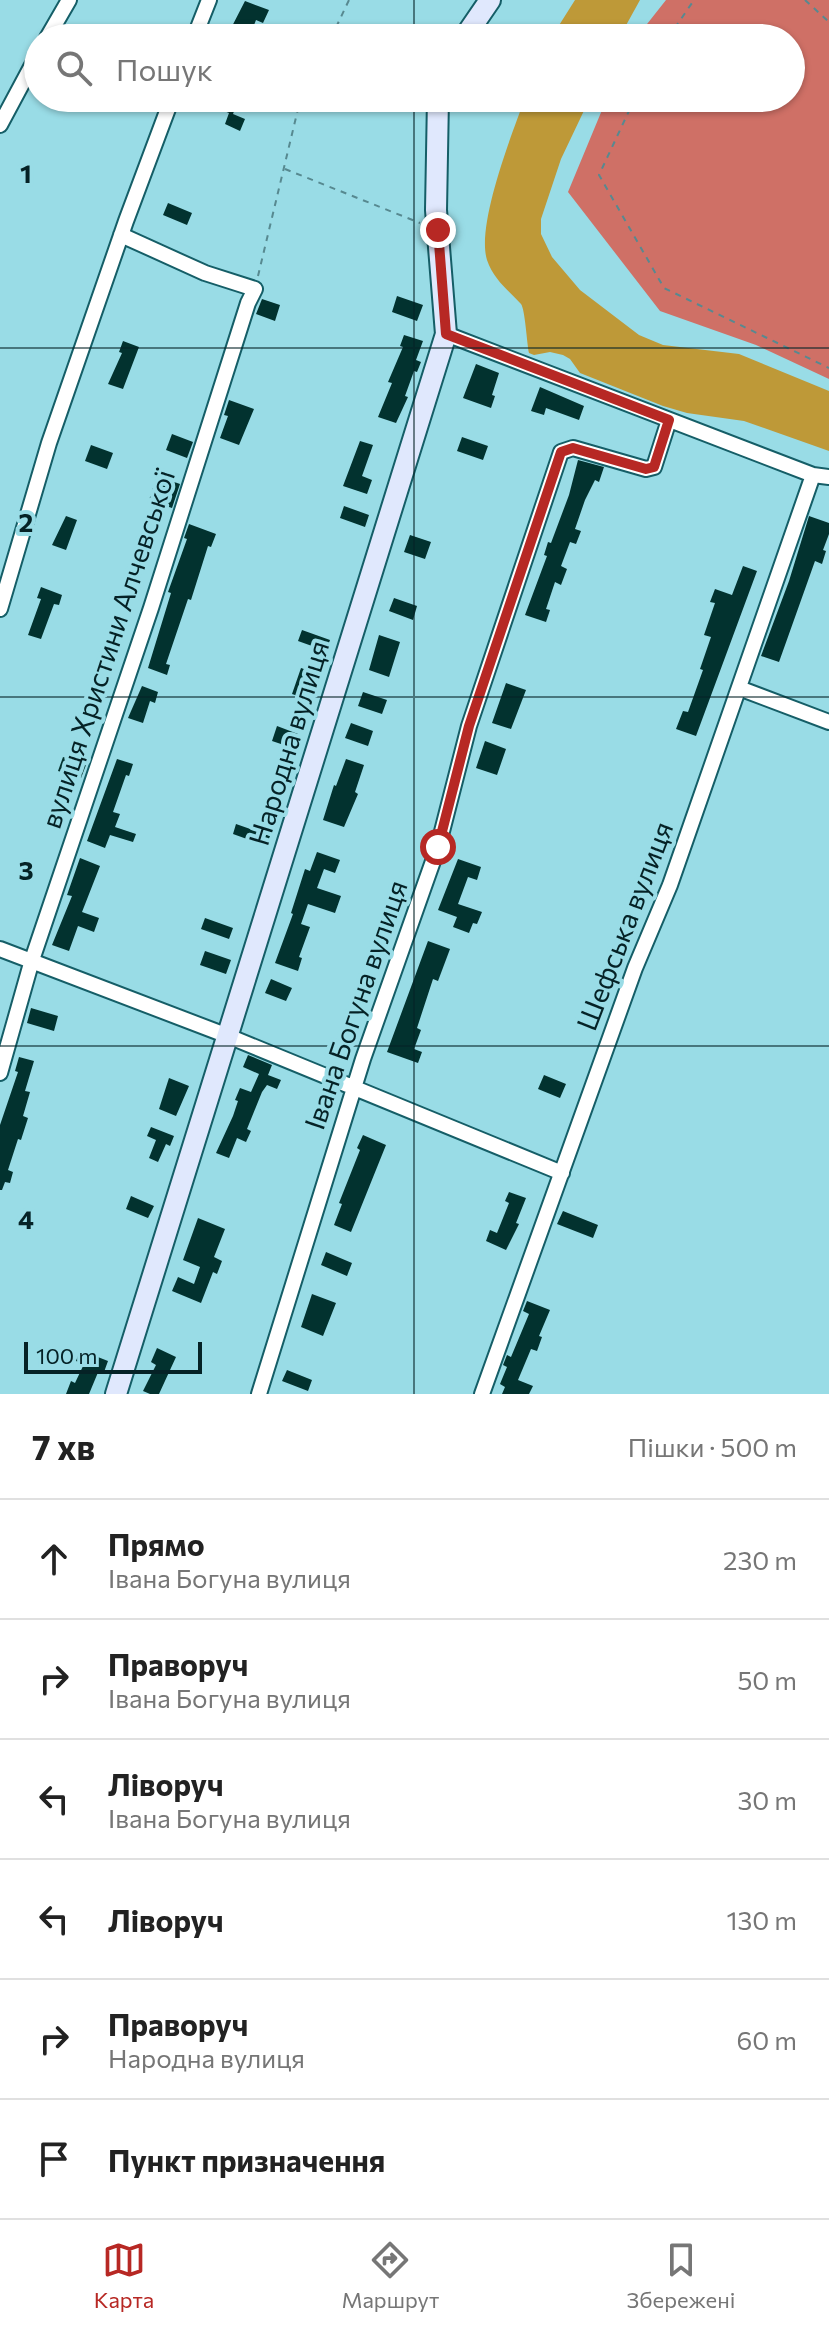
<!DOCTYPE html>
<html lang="uk">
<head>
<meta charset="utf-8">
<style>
  :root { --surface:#fff; --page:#f6f6f6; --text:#222; --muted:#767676; --line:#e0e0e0; --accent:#b72824 }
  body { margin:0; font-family:Commissioner,sans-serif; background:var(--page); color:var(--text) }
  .scale { position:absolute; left:24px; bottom:20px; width:178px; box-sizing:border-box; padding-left:8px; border:4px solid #052226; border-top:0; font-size:22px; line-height:28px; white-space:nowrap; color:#052226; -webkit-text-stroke:6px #99dce6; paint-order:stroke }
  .stop { position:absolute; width:24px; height:24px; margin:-18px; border:6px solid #b72824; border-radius:50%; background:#fff }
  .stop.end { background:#b72824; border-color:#fff; box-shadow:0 2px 8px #0008 }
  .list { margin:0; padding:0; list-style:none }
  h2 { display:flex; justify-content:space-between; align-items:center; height:104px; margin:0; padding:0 32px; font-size:34px }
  h2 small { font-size:26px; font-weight:400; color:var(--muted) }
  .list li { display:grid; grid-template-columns:52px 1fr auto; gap:24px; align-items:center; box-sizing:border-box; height:120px; padding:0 32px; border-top:2px solid var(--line) }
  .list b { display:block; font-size:30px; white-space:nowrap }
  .list p { margin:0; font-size:26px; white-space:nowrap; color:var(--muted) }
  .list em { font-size:26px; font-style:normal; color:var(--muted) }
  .icon { flex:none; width:44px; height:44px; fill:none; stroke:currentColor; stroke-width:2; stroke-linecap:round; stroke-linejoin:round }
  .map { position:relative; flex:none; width:829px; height:1394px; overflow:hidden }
  .search { position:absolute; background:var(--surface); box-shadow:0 2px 6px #0004; left:24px; right:24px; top:24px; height:88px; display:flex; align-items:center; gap:20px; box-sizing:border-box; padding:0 28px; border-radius:44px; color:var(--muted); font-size:30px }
  .sheet { height:824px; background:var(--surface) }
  nav { display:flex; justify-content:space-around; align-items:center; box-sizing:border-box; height:112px; border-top:2px solid var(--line); background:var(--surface); font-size:22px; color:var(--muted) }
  nav a { display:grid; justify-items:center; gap:4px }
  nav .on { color:var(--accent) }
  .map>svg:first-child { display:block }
  .forest { fill:#cf7066 }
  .water { fill:#be9938 }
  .building { fill:#02322f }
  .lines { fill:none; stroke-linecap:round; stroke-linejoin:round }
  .street-casing { stroke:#155e67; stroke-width:18 }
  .secondary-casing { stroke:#155e67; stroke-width:24 }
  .path { stroke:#578990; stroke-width:2; stroke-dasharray:6 6; stroke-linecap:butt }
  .street { stroke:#fff; stroke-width:14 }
  .secondary { stroke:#e0e8fd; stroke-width:20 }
  .route { stroke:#b72824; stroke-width:10 }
  .grid { fill:none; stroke:#052226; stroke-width:2; stroke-opacity:0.55 }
  .labels { text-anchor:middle; stroke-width:8; stroke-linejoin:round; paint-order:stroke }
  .street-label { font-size:28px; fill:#052226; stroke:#99dce6 }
  .grid-label { font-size:26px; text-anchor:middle; font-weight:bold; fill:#052226; stroke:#99dce6; stroke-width:8; stroke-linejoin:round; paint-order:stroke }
</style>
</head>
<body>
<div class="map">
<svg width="829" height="1394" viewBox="0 0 829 1394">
  <rect width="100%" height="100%" fill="#99dce6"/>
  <path class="forest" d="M666,0H829V379L756,345L660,311L568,192L607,98H791V38H636Z"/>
  <path class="water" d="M575,0H640L619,38H551Z
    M525,98H590L561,159L541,219V234L552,257L580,290L639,335L663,345L739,354L829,391V451L744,421L687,413L663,406L580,373L570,359L563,355L550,352L534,355L529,353C527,344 525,309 521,304C508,290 494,280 487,260C476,225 512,134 525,98Z"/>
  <path class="building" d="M245,1L269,10L263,23L256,20L249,38H226Z
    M193,98H239L233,114L245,119L240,131L225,124L229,113Z
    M168,203L192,213L187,225L163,215Z
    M397,296L423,305L417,321L392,312Z
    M262,299L280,305L275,321L256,314Z
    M404,335L423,341L416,360L421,362L417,372L414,371L405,396L408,397L396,423L378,417L392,383L388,382L403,347L400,346Z
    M123,341L139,347L123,389L108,384L122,353L119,352Z
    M476,364L499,373L492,395L495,396L491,408L463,398Z
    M540,387L584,406L579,420L546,408L544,415L531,411Z
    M229,400L254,409L239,445L220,438L228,416L224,415Z
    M172,434L193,442L187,458L166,450Z
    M462,437L488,446L483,460L457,451Z
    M360,441L373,445L362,476L372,480L367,494L343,486Z
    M91,445L113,453L107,469L85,461Z
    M578,460L604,467L599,482L595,480L585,500L575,529L581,531L576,544L570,542L561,566L567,569L561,585L555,582L546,609L550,610L546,622L525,615L547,556L544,555L548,542L551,543L569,495Z
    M157,476L180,484L172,508L149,500Z
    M344,506L369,515L365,527L340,518Z
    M66,516L77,520L66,550L52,545Z
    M809,516L829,523V534L823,550L826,551L822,564L815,561L779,662L761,656L789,581Z
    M189,524L216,534L211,547L208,546L191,600L188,599L166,664L170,665L167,675L148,668L171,593L168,592L187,539L184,538Z
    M410,535L431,542L425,559L404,552Z
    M743,566L757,571L696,736L676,729L683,711L688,712L703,670L700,669L711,637L704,635L715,603L710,602L715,589L732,595Z
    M41,587L62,595L59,605L54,604L41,639L28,635L41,599L37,598Z
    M394,598L417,606L413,620L389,611Z
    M302,630L330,640L326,651L298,641Z
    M379,635L400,642L389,677L369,670Z
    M301,668L319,674L316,684L313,682L307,699L292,694Z
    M506,683L526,690L511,729L492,723Z
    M142,686L158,692L155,703L150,701L143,723L128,718Z
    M363,692L387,700L382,714L358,706Z
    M351,723L373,731L368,746L345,738Z
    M277,726L298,734L293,748L272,741Z
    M485,741L506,749L497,775L476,768Z
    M63,757L86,765L81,778L58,771Z
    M117,759L133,764L129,776L126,775L113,812L120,814L115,827L136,834L133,842L110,835L105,848L87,841Z
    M346,759L364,765L355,792L358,794L344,827L323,820L334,785L336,786Z
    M236,824L270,836L266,846L233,834Z
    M317,852L340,860L335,873L324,869L317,888L341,896L335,913L308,904L301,924L310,927L299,957L302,958L298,971L275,963L293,914L291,913L305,869L310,871Z
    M80,858L100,866L82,912L99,918L94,932L78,926L69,951L52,945L72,896L67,895Z
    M458,859L481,867L477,880L468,877L458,904L482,912L477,924L473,923L469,933L453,927L457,917L438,910Z
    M205,918L233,928L229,939L201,929Z
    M428,941L450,949L438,981L433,979L417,1028L421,1030L414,1049L422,1052L418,1063L387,1052Z
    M205,951L231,960L226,974L200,965Z
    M271,979L292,988L286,1001L265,993Z
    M31,1008L58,1016L54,1031L27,1023Z
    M248,1055L272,1065L268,1075L281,1080L277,1089L267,1085L262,1092L247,1129L251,1131L246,1142L237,1138L229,1158L216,1153L233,1116L238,1101L235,1100L240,1088L251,1092L259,1074L243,1067Z
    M19,1057L34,1061L25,1091L30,1092L23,1116L28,1118L21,1140L18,1139L8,1170L13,1172L10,1183L5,1182L2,1190H0V1125L18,1072L15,1071Z
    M544,1075L566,1084L560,1098L538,1089Z
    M169,1078L189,1086L176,1116L159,1109Z
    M151,1127L174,1136L170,1146L166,1144L158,1162L149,1158L156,1140L147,1136Z
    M363,1135L386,1145L351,1232L334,1225L342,1204L339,1203L360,1150L357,1148Z
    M509,1192L526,1198L516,1223L519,1224L506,1250L486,1241L490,1230L497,1233L509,1203L505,1201Z
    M131,1196L154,1206L148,1218L126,1209Z
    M563,1211L598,1225L593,1238L557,1224Z
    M198,1218L225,1229L214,1257L222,1261L217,1274L213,1272L201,1303L172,1291L178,1277L194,1284L200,1267L183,1260Z
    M326,1252L352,1263L347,1276L321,1265Z
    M312,1294L336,1303L323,1336L301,1327Z
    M527,1301L550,1310L539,1336L542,1337L537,1351L531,1349L518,1380L533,1386L529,1394H502L505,1387L500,1384L507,1367L503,1365L507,1355L511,1357L529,1314L523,1311Z
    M157,1348L176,1357L159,1394H150L143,1391L156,1365L151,1362Z
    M80,1350L108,1361L104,1372L99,1370L89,1394H66L71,1381L75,1383L84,1364L76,1361Z
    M287,1370L312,1380L308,1391L282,1381Z"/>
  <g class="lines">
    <defs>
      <path id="street" d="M47,38L69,0
        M194,38L209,0
        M0,125L38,54
        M446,334L813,475L829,477
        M0,609L49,443L126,221L172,98
        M739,688L829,722
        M0,949L228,1036L562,1173
        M0,1073L32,960L151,608L248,303L255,289L205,273L121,235
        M259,1394L363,1059L438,847L469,726L561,452L573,448L646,469L654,467L669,420
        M482,1394L635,968L670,885L813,475"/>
      <path id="secondary" d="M464,38L490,0
        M116,1394L446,334L436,210L438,98"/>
    </defs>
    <use href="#street" class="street-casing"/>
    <use href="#secondary" class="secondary-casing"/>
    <path class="path" d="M805,0L829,22
      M331,38L349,0
      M668,38L694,0
      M635,98L599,175L664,288L829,368
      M285,169L420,223
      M258,276L298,109L303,98"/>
    <use href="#street" class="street"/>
    <use href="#secondary" class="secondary"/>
  </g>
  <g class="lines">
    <path class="route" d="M438,847L469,726L561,452L573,448L646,469L654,467L669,420L446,334L438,230"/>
  </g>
  <path class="grid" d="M414,0V38M414,98V1394M0,348H829M0,697H829M0,1046H829"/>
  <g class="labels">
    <g class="street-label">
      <text transform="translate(108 649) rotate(-72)" y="10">вулиця Христини Алчевської</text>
      <text transform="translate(289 743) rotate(-73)" y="10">Народна вулиця</text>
      <text transform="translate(625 926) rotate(-69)" y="10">Шефська вулиця</text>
      <text transform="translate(356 1005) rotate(-71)" y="10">Івана Богуна вулиця</text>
    </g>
  </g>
  <g class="grid-label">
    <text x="26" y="183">1</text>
    <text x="26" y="532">2</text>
    <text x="26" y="880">3</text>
    <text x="26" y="1229">4</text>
  </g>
</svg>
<div class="scale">100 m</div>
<div class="stop" style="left:438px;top:847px"></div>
<div class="stop end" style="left:438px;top:230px"></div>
<div class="search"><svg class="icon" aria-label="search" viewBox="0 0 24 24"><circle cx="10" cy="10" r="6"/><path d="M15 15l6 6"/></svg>Пошук</div>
</div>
<section class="sheet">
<h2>7 хв<small>Пішки · 500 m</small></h2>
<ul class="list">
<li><svg class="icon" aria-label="ahead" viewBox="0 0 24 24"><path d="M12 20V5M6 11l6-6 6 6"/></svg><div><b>Прямо</b><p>Івана Богуна вулиця</p></div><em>230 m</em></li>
<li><svg class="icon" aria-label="right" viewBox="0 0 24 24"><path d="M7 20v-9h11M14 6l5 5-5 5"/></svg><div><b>Праворуч</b><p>Івана Богуна вулиця</p></div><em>50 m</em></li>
<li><svg class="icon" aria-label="left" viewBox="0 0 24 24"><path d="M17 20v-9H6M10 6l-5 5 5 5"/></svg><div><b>Ліворуч</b><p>Івана Богуна вулиця</p></div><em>30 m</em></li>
<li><svg class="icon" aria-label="left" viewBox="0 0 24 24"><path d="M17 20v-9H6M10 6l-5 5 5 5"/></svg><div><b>Ліворуч</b></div><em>130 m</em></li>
<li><svg class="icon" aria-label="right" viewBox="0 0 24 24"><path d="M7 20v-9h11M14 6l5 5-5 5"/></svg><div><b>Праворуч</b><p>Народна вулиця</p></div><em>60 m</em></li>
<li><svg class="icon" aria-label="arrive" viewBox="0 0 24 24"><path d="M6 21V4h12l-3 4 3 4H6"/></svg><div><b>Пункт призначення</b></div></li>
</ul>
</section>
<nav>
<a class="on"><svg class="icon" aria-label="map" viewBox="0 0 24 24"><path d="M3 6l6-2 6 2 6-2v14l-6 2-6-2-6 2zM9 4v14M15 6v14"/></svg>Карта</a>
<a><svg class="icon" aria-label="directions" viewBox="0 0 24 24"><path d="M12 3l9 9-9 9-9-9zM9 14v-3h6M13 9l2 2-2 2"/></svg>Маршрут</a>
<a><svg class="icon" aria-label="saved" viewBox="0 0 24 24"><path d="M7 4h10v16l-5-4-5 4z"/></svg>Збережені</a>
</nav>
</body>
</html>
